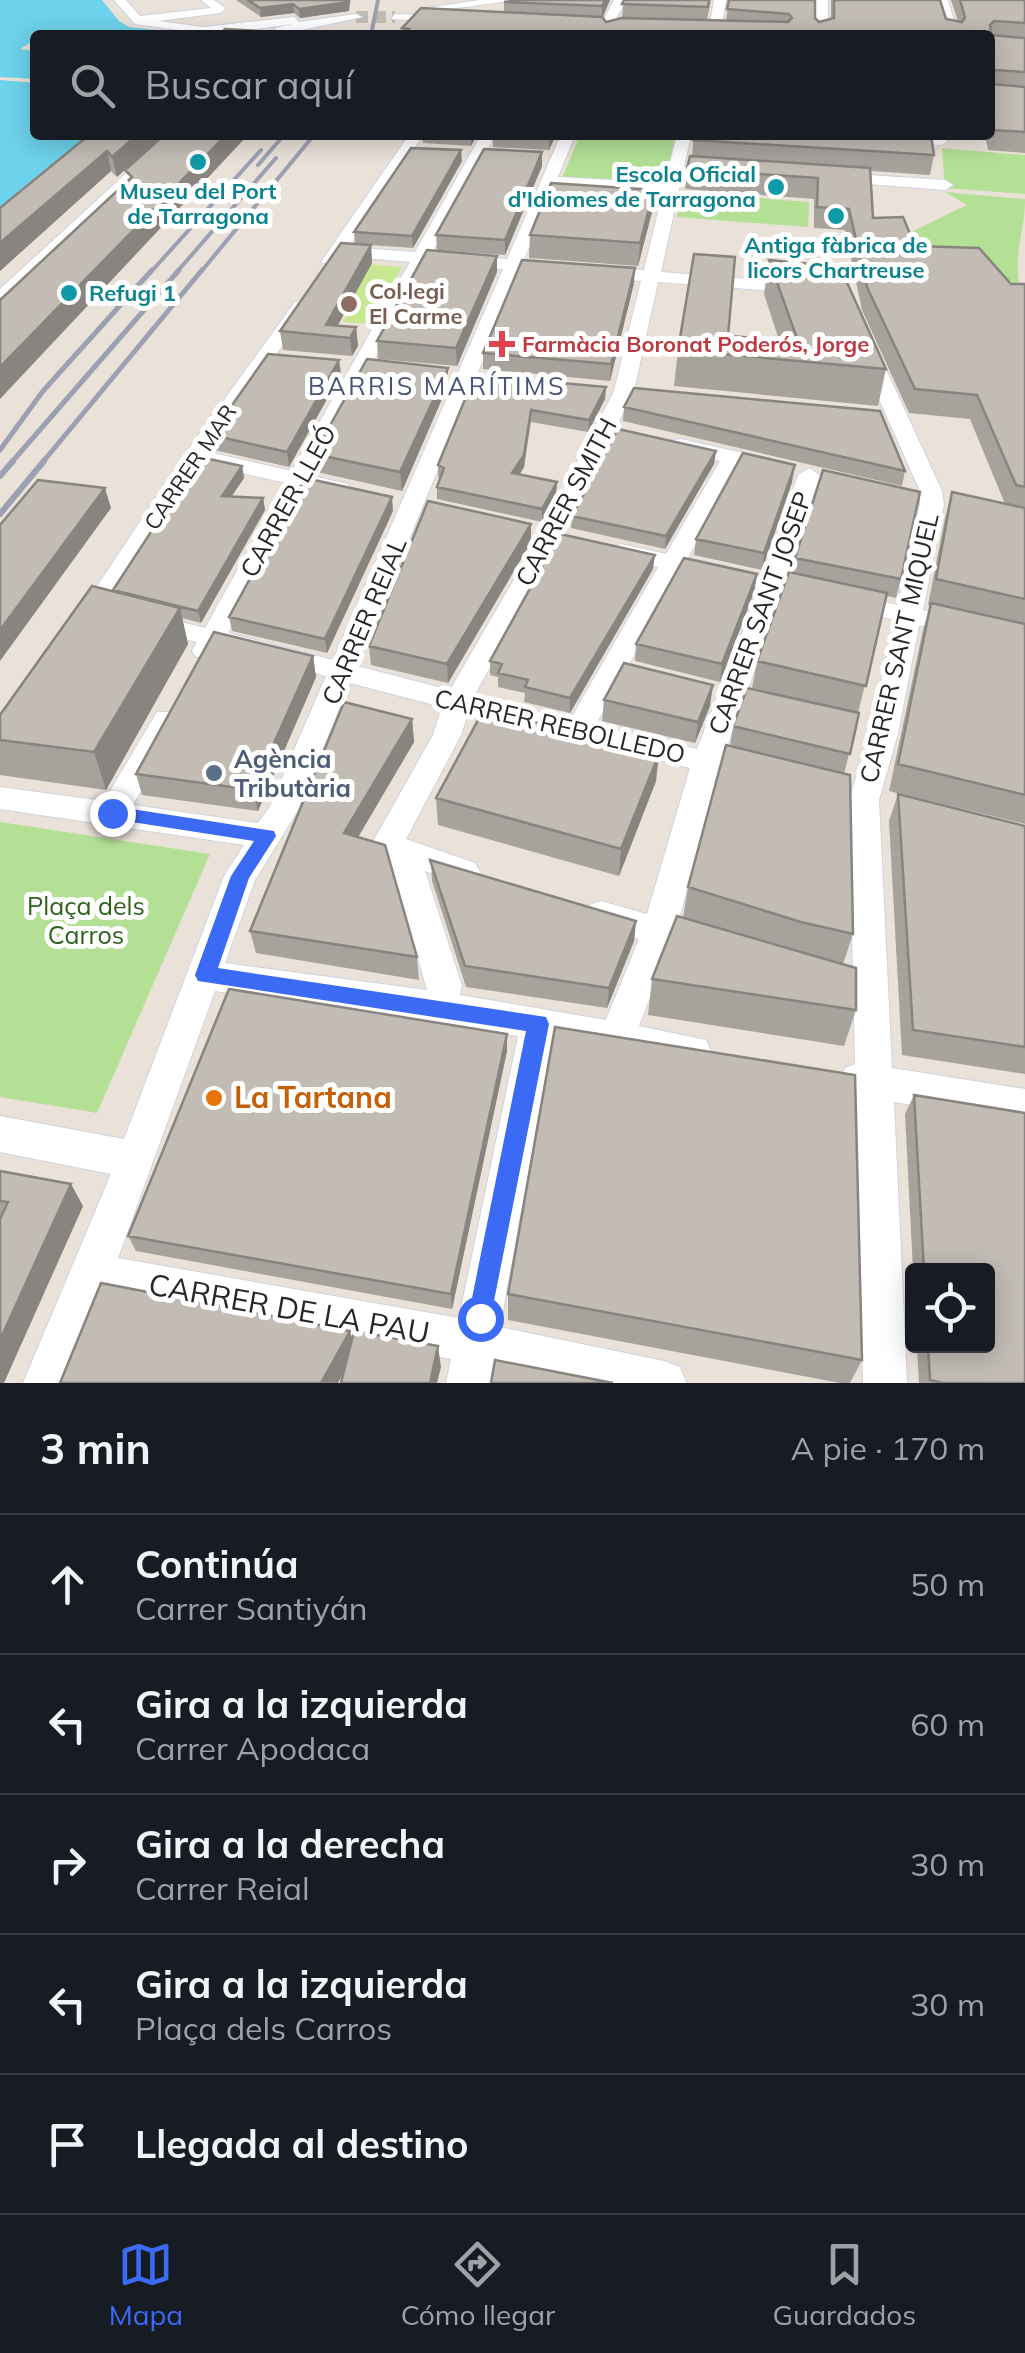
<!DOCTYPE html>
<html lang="es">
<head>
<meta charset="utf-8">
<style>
  :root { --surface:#171b24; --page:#242831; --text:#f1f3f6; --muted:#9ea1a6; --line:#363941; --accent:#3b6af5 }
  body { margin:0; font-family:Mulish,sans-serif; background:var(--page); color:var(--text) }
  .controls { position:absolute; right:30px; bottom:30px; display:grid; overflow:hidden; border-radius:10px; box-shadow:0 5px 25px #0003 }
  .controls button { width:90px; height:90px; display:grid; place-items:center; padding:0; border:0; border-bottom:2px solid var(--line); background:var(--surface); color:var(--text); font:50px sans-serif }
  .stop { position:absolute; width:30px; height:30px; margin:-22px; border:8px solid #3b6af5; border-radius:50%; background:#fff }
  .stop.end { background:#3b6af5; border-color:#fff; box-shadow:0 2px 10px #0008 }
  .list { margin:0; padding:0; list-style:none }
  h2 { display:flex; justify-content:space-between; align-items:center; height:130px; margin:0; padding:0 40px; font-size:42px }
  h2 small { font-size:32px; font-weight:400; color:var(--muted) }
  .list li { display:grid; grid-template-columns:65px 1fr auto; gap:30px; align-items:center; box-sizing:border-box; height:140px; padding:0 40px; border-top:2px solid var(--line) }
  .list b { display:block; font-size:38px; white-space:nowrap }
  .list p { margin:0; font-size:32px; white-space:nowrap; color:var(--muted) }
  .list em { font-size:32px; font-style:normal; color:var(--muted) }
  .icon { flex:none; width:55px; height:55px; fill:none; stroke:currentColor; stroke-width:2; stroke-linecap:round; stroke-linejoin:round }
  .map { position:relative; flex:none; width:1025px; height:1383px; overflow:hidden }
  .search { position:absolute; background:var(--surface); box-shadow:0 5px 25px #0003; left:30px; right:30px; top:30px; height:110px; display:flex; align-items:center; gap:25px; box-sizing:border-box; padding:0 35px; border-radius:10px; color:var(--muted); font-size:38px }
  .sheet { height:830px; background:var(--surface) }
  nav { display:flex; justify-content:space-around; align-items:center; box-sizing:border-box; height:140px; border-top:2px solid var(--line); background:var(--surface); font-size:28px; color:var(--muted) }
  nav a { display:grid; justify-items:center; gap:5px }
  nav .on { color:var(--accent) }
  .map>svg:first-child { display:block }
  .green { fill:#b4e096 }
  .pitch { fill:#c8e792 }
  .water { fill:#6dd2eb }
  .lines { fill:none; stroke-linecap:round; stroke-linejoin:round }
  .street-tunnel { stroke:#c3bcb5; stroke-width:12; stroke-dasharray:12 6; stroke-linecap:butt }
  .street-casing { stroke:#ced3e0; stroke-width:2 }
  .street { fill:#fff; fill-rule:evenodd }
  .rail-far2 { stroke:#9ca1b2; stroke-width:4 }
  .rail-far1 { stroke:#9ca1b2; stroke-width:5 }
  .rail { stroke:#9ca1b2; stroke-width:6 }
  .wall { fill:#a7a29c }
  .shaded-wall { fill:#88847f }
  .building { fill:#c2bcb5; stroke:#88847f; stroke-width:2.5 }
  .route { fill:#3b6af5 }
  .culture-dot { fill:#0f9aa8; stroke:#fff; stroke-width:4 }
  .education-dot { fill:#8d6e63; stroke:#fff; stroke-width:4 }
  .health-dot { fill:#e0444e; stroke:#fff; stroke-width:4 }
  .service-dot { fill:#5c6f8a; stroke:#fff; stroke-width:4 }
  .food-dot { fill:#e8710a; stroke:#fff; stroke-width:4 }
  .labels { text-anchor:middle; stroke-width:10; stroke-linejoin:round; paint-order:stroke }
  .far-culture-label { font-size:22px; font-weight:bold; fill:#0d838f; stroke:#fff }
  .far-education-label { font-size:22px; font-weight:bold; fill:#785e54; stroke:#fff; text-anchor:start }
  .far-health-label { font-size:22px; font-weight:bold; fill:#be3a42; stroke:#fff; text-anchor:start }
  .far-street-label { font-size:22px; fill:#272727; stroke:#fff }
  .far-quarter-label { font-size:25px; letter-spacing:2.5px; fill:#495476; stroke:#fff }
  .street-label { font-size:25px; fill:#272727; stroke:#fff }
  .service-label { font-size:25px; font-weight:bold; fill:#4e5e75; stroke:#fff; text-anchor:start }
  .park-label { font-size:25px; fill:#2e611b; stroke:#fff }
  .near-food-label { font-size:30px; font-weight:bold; fill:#c56008; stroke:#fff; text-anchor:start }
  .near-street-label { font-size:30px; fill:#272727; stroke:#fff }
</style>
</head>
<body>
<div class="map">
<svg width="1025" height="1383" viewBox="0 0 1025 1383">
  <rect width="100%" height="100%" fill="#eae1d9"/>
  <path class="green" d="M580,135H678L666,185L562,178Z
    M942,148L1025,155V194L945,188Z
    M683,192L809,202L808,227L677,217Z
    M945,192L1025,199C1025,232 1014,249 1019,284L917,266L913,231L967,205Z
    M0,822L210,854L97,1113L0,1097Z"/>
  <path class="pitch" d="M364,264L402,267L370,324L343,322L359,296L345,294Z"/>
  <path class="water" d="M0,0H102L119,21L129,27L202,35H35V40L20,49L35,51V79L0,77Z
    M0,80L35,83V135H89L0,209Z"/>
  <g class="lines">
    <path class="street-tunnel" d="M356,17H395"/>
    <defs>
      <path id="street" d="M114,0H126L140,16L211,8L201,0H214L225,8L221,13L158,21L203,27L294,17L299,22L356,14L362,17L279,35L275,28L292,24L215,35L135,24Z
        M480,0H518L426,12L420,9Z
        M614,0H626L616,19L617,35H605L604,19Z
        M714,0H726L720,35H708Z
        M816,0H828V35H816Z
        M936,0H948L958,35H946Z
        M395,14L449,16L455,19L449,22L391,19Z
        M168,135H183L6,303L0,304V289Z
        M409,135H423L349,247L415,252L481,135H495L432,253L507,259L561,135H575L558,177L665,183L677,135H691L661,272L799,283L808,288L799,293L658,282L634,391L563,536L474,696L570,720L658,567L612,556L609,551L621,544L666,554L720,461L673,450L670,445L673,440L681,439L783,462L786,467L775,474L739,465L688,558L764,575L798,475L809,468L820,475L787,580L898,605L920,504V491L858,352L861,348L868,346L878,352L942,491L944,504L923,610L935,613L939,619L935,625L919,626L898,733L879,800L892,1068L1025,1089V1123L894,1102L907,1383H863L856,1096L845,1092L840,1080L845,1068L855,1064L849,800L870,733L895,620L782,595L724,755L764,764L769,772L764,780L754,783L718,774L678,923L715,935L720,945L715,955L703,959L669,948L639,1026L706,1040L711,1051L706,1062L693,1067L552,1042L500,1327L664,1361L680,1367L686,1383H561L493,1368L490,1383H446L451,1359L102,1297L67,1383H23L111,1174L0,1152V1116L124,1139L224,876L244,845L0,809V787L104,801L157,712H177L181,719L133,805L258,823L269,808L326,676L220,649L214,657H196L192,651L197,642L141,628L137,622L150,614L205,628L286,483L201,464L98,624H80L76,618L187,451L295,302L301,301L310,306L208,452L292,471L410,262L342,256L336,266L321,262ZM554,186L663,192L644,270L598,267L589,272L598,277L641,281L614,391L539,536L450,690L357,666L520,270L555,273L564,268L555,263L524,260ZM426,263L503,269L333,660L228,633L306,488L340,496L351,489L348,484L312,476ZM680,572L759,589L697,749L595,726ZM350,683L442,707L433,735L371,845L376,854L389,858L427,990L225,963L255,880L297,812ZM468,713L690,768L647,914L601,901L589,905L585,914L589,923L639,939L606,1020L460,995L462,986L425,871L464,885L475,881L480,872L475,863L406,839L461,735ZM215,991L518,1036L459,1318L118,1258Z
        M829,135C857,135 927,128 948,141L941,145L836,139Z
        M835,173L945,180L953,185L945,190L830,181L827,178Z"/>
    </defs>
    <use href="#street" class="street-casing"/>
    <use href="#street" class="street"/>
    <path class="rail-far2" d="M371,35L378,0
      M258,165L284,135
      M150,273L261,150
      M176,273L276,158
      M200,273L314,135"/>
    <path class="rail-far1" d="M0,450L43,391L152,270
      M11,463L179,270
      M42,463L202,270"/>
    <path class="rail" d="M0,476L13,461
      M0,514L44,461"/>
  </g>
  <path class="wall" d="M236,0H350L349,11L300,18L294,13L261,17Z
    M519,0H610L602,17L606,22L622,18L624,0H711L707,20H726L729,0L815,18L819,22L831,19V0H940L946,19L958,21L951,0H1025V153L988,150L985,135H990V35H402V28L504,12V2Z
    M89,135H162L117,177L111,171L0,271V208Z
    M422,135H477L471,146L423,143Z
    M493,135H556L549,150L493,147Z
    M694,135L934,155L930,175L871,171L873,218L915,246L1011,284H1025V824L889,791L923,630L930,605H928L945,518L952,492L1005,504L970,419L909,413L862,310L845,230L814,228V199L685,189L687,169L692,156Z
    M462,161L413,248L355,244L354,232Z
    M542,166L505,255L437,250L436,235Z
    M652,212L638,266L529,258L530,235Z
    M371,245L372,263L337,326L356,327L358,346L352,356L283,350L280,331Z
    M769,260L886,369L878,406L674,386L678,350L728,336L779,340L764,294Z
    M497,272L457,366L378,359L377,341Z
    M634,283L610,381L483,369V353Z
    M448,368V385L402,491L317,472L314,454Z
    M341,374L289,467L214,450L211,435Z
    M475,375L606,387L605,399L588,432L531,422L524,467L519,475L557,482L556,494L542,522L437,499V487L440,478L438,477V465Z
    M624,407L905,471L902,486L623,421Z
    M716,451L714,464L665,549L571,528L572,516Z
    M242,466L244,478L232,496L263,498L265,510L201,623L182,618L188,644L106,790L0,775V715L113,591Z
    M792,482L762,570L694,555L696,539Z
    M393,511L327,653L232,631L229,617Z
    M531,542L448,683L371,665L369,646Z
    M795,558L901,579L896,598L887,596L858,713L752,688L757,661L793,572Z
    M653,569L570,713L524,702L525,693L498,687V677L490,675V661Z
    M757,574L754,592L720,682L635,661L636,644Z
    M313,656L316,677L258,811L142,795L136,774Z
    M604,700L710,706L695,743L602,721Z
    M859,713L844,774L853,934L843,964L856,1010L844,1046L648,1015L652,979L683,918L688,887L730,746L733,726Z
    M412,719L414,742L358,837L417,957L419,980L256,953L250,931Z
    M656,781L619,876L438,825L436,798Z
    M898,794L1025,826V1074L902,1055L889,821Z
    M431,860L636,921L634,941L607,1008L466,987L432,881Z
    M507,1051L452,1309L136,1251L128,1236Z
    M914,1095L1025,1113V1383H919L917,1346H988V1270H913L905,1114Z
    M0,1171L83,1206L0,1383Z
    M508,1294L862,1360L850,1383H840L508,1320Z"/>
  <path class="shaded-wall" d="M350,0L349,11L300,18L299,9Z
    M605,0H610L602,19V6Z
    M293,4L294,13L261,17L260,8Z
    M137,135H162L117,177L112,157Z
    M226,135H248L0,399V367Z
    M471,135H477L471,146Z
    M549,135H556L549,150Z
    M461,150L462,161L413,248L412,236Z
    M107,151L111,171L0,271V243Z
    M542,152V166L505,255V240Z
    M654,190L652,212L638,266L640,243Z
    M371,245L372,263L332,336L326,325Z
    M497,256V272L457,366L456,348Z
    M635,268L634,283L610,381L611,364Z
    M356,327L358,346L352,356L350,338Z
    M339,360L341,374L289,467L287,452Z
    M448,368V385L402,491L400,472Z
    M606,387L605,399L588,432L589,420Z
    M531,410L524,467L512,486V473Z
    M716,451L714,464L665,549L666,536Z
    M795,465L792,482L762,570L764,553Z
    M242,466L244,478L224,507L222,496Z
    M557,482L556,494L542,522V509Z
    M105,488L111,508L0,661V630Z
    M392,497L393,511L327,653L325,639Z
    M263,498L265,510L201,623L198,611Z
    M531,524V542L448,683L447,664Z
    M655,555L653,569L570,713V698Z
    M757,574L754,592L720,682L722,664Z
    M180,608L188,644L106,790L94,752Z
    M313,656L316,677L258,811L253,790Z
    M713,685L710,706L695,743L698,722Z
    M412,719L414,742L347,856L344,833Z
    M659,754L656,781L619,876L621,849Z
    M636,921L634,941L607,1008L609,988Z
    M507,1034V1051L452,1309L451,1294Z
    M71,1184L83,1206L4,1383H0V1340Z
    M350,1331L355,1352L338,1383H321Z
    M438,1346L441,1367L437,1383H430Z"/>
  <path class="building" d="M248,0H349V2L299,9L293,4L260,8Z
    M519,0H605L602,6L504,2Z
    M624,0H709L708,7L622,4Z
    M729,0H815V18L819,22L834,18V0H940L946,19L962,22L965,17L960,0H1025V23L994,21L990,25L991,35L1025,38V72L995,70L991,74L992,84L1025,87V132L993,130L990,116V35H403L409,29L402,28L421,8L602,17L606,22L622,18L788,22L792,18L789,14L727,9Z
    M225,29L293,33L291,35H219Z
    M89,135H137L112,157L107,151L0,243V208Z
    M164,135H226L0,367V300L132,177L125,170Z
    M694,135H931L934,155L693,140Z
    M411,148L461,150L412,236L354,232Z
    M484,149L542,152L505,240L436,235Z
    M690,156L870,168L873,218L903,217L915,246L979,248L1011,284H1025V487L1016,485L977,395L915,389L867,287L849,209L817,207L818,178L687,169Z
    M551,183L654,190L640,243L530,235Z
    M341,243L371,245L326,325L356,327L350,338L280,331Z
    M427,250L497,256L456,348L377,341Z
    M694,254L735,257L728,336L798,341L769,260L840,267L886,369L678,350Z
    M522,260L635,268L611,364L483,353Z
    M268,354L339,360L287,452L211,435Z
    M367,359L448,368L400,472L314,454Z
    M475,375L606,387L589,420L531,410L524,455L512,473L557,482L542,509L437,487L444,468L438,465Z
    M634,388L880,411L905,471L624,407Z
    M618,429L716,451L666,536L572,516Z
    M743,453L795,465L764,553L696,539Z
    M200,457L242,466L222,496L263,498L198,611L113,590Z
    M823,470L920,492L901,579L795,558Z
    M305,478L392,497L325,639L229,617Z
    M38,480L105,488L0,630V525Z
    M952,492L1025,508V599L936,579Z
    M428,501L531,524L447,664L369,646Z
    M560,534L655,555L570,698L525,687L528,680L498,673L502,664L490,661Z
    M684,558L757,574L722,664L636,644Z
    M789,572L887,593L866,686L757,661Z
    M92,586L180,608L94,752L0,740V715Z
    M931,603L1025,624V795L898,764Z
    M214,632L313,656L253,790L136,774Z
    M624,663L713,685L698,722L604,700Z
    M747,688L859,713L850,754L733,726Z
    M344,702L412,719L344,833L385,845L417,957L250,931Z
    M484,709L659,754L621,849L436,798Z
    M726,745L850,775L853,934L801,922L688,887Z
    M898,794L1025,826V1047L913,1030Z
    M430,860L636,921L609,988L465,966Z
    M677,916L856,968V1010L652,979Z
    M229,989L507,1034L451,1294L128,1236Z
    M555,1027L855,1075L862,1360L508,1294Z
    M914,1095L1025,1113V1383H943L930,1380L928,1346H988V1270H924Z
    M0,1171L71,1184L0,1340V1219L8,1202L0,1201Z
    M101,1283L350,1331L321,1383H60Z
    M354,1331L438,1346L430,1383H341Z
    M495,1360L613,1383H491Z"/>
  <path class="route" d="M112,806L274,831L276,836L249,878L218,968L546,1017L549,1024L489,1326L480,1330L471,1326L468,1318L526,1031L198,981L195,975L231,876L254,841L106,818L104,813Z"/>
  <g class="culture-dot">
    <circle cx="198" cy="162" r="10"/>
    <circle cx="776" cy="187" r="10"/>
    <circle cx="836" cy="216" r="10"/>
    <circle cx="69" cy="293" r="10"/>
  </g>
  <circle class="education-dot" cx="349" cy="304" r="10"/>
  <path class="health-dot" d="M497 329h10v10h10v10h-10v10h-10v-10h-10v-10h10z"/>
  <circle class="service-dot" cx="214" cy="773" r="10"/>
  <circle class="food-dot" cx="214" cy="1098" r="10"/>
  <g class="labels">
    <g class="far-culture-label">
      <text x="756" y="182" text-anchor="end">Escola Oficial<tspan x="756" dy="25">d'Idiomes de Tarragona</tspan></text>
      <text x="198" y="199">Museu del Port<tspan x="198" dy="25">de Tarragona</tspan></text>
      <text x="836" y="253">Antiga fàbrica de<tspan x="836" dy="25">licors Chartreuse</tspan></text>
      <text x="89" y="301" text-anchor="start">Refugi 1</text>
    </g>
    <g class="far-education-label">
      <text x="369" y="299">Col·legi<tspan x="369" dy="25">El Carme</tspan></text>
    </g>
    <g class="far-health-label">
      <text x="522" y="352">Farmàcia Boronat Poderós, Jorge</text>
    </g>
    <g class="far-street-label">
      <text transform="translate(190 467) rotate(-56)" y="8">CARRER MAR</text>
    </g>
    <g class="far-quarter-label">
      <text x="437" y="395">BARRIS MARÍTIMS</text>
    </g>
    <g class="street-label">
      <text transform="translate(288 501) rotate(-61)" y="9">CARRER LLEÓ</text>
      <text transform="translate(566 502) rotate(-62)" y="9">CARRER SMITH</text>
      <text transform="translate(760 613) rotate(-70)" y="9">CARRER SANT JOSEP</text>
      <text transform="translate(364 621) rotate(-67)" y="9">CARRER REIAL</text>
      <text transform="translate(899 648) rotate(-77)" y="9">CARRER SANT MIQUEL</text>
      <text transform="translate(560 726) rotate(13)" y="9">CARRER REBOLLEDO</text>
    </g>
    <g class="service-label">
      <text x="234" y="768">Agència<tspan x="234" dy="29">Tributària</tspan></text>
    </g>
    <g class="park-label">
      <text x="86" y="915">Plaça dels<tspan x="86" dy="29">Carros</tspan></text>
    </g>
    <g class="near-food-label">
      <text x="234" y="1108">La Tartana</text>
    </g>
    <g class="near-street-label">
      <text transform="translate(289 1309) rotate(10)" y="10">CARRER DE LA PAU</text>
    </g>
  </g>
</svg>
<div class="controls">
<button><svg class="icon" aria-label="locate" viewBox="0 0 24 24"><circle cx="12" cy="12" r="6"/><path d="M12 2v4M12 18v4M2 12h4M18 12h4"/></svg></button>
</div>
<div class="stop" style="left:480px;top:1318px"></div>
<div class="stop end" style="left:112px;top:813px"></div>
<div class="search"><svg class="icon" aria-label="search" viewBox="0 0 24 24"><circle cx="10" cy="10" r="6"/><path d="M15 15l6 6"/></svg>Buscar aquí</div>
</div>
<section class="sheet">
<h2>3 min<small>A pie · 170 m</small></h2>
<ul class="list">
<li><svg class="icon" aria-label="ahead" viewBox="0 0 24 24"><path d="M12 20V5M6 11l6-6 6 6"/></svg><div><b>Continúa</b><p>Carrer Santiyán</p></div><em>50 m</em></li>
<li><svg class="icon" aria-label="left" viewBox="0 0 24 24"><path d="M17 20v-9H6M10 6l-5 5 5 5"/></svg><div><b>Gira a la izquierda</b><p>Carrer Apodaca</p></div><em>60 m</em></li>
<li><svg class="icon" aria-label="right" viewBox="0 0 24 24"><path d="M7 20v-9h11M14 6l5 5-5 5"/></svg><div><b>Gira a la derecha</b><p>Carrer Reial</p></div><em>30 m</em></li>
<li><svg class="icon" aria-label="left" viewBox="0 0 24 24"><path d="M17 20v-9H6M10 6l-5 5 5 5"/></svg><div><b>Gira a la izquierda</b><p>Plaça dels Carros</p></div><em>30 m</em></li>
<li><svg class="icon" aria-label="arrive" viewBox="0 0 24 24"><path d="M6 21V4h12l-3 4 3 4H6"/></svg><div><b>Llegada al destino</b></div></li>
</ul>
</section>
<nav>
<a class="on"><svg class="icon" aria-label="map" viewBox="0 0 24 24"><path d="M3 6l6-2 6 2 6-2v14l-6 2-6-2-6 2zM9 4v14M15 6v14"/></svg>Mapa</a>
<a><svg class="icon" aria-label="directions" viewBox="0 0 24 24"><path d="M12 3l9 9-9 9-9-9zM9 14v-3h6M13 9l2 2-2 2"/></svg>Cómo llegar</a>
<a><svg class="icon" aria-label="saved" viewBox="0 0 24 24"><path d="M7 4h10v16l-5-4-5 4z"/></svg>Guardados</a>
</nav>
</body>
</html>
